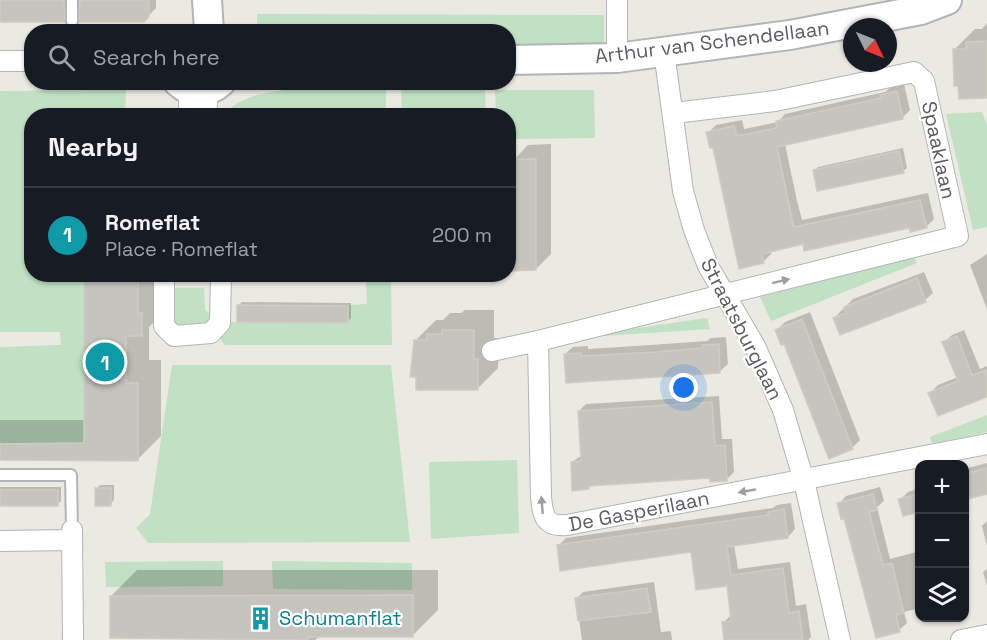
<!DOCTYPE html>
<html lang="en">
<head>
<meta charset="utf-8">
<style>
  :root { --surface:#171b24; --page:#242831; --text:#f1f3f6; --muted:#9ea1a6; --line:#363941; --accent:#db2777 }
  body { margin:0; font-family:"Space Grotesk",sans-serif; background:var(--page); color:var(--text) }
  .controls { position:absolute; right:18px; bottom:18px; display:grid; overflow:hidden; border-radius:12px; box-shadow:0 2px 4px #0004 }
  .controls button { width:54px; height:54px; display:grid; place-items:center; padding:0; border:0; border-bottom:2px solid var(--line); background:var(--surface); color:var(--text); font:30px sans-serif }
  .compass { position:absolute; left:843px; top:18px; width:54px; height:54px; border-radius:50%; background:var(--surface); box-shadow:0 2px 4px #0004; rotate:133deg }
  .you { position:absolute; left:684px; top:388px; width:21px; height:21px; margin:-15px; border:4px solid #fff; border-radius:50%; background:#1a73e8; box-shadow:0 0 0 9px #1a73e833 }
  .badge { display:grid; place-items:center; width:39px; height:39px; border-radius:50%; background:var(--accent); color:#fff; font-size:20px; font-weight:700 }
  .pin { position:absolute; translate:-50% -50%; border:3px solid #fff; box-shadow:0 2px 6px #0006 }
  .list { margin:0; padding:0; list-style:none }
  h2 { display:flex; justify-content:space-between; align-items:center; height:78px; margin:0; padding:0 24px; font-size:26px }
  h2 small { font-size:20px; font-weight:400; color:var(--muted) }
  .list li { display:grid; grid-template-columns:39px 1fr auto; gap:18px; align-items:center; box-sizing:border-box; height:96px; padding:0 24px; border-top:2px solid var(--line) }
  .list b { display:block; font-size:22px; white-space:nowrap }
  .list p { margin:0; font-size:20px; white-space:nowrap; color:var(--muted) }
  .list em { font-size:20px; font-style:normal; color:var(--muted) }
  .icon { flex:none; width:33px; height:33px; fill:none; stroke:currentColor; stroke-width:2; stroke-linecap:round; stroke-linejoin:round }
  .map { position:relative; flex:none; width:987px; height:640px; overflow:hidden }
  .search { position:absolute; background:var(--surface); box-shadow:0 2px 4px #0004; left:24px; top:24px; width:492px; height:66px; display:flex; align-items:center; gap:15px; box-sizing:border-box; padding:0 21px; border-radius:24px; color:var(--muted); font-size:22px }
  .panel { position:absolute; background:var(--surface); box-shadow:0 2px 4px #0004; left:24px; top:108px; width:492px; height:174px; border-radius:24px }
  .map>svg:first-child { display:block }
  .green { fill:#c1e0c4 }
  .shadow { fill:#0003 }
  .building { fill:#c6c4bf; stroke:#cfccc1; stroke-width:1.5 }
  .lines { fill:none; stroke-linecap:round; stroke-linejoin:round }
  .lane-casing { stroke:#b2b4b8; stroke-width:14 }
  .street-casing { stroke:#b2b4b8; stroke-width:22 }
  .secondary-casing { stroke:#b1b3b8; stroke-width:32 }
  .lane { stroke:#fff; stroke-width:10 }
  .street { stroke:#fff; stroke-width:20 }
  .secondary { stroke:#fff; stroke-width:28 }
  .oneway { fill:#9c9ea0 }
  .labels { text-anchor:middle; stroke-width:4.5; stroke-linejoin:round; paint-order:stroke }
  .street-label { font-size:20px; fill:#5a5d61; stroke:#fff }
  .culture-label { font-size:20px; fill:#0d838f; stroke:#fff; text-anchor:start }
</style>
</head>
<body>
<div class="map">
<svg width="987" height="640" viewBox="0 0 987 640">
  <rect width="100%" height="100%" fill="#ebeae2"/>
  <path class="green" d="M257,14L604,15V41L601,44L509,46L508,32H257Z
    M126,90L125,115L32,116V274L84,275V461H64V444L0,443V347L61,345L60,332H0V91Z
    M386,90V115H224C250,79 344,90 386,90Z
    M401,90H485L486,115H402Z
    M495,90H594L595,138L509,139L508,116L496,115Z
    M982,112L987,125V227L973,230L946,114Z
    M914,257L917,263L771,321L760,297Z
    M391,280L392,345H225L219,337L226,322L348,323L349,305L367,304L366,281Z
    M170,288H204L205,310L213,317L208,327L177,329L171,322Z
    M707,318L710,329L604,336L603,333Z
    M172,365H391L410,542L148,543L136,528L150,514Z
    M987,415V432L932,444L930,437Z
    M517,460L519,533L431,539L429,462Z
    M223,561V586L106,587L105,562Z
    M272,561L412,563V590L273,589Z"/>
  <path class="shadow" d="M0,0H70V14L64,20H0Z
    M80,0H156V8L143,21Z
    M987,23V97L954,50L975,29H982Z
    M904,84L910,110L902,118L785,144L797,201L802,220L928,193L934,219L926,227L910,226L804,242L770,250L771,254L763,262L708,133L716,125L742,120L744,129L778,122L785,114L885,92L890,88Z
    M551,144V254L536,269L514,253H508V215H514V199H508V161H513L528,145Z
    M903,148L907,168L903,171L815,170L818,167Z
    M987,254V309L970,265Z
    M924,272L933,293L925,300L834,318L853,299Z
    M86,274H161L165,311L149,327V360H161V436L137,460L0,459V420H86Z
    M242,302L351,303V318L347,322L238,306Z
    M465,310H494V338H499L498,368L477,389L415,341L436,320H443L450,313H461Z
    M810,312L860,440L852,448L777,330L785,322Z
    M964,330L980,369L987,366V396L930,393L938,385L958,377L944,342L952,335Z
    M726,337L728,364L720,371L565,354L573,347L588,346V349L665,344L707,341L711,338Z
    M719,396L722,439H732L734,472L727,479L712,477L592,484L589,488L572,462L582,455L579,411L586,404Z
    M987,463V493L964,499V469Z
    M920,482V511L900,500L908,492L914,490Z
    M100,485H114V500L110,504L96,489Z
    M0,487H61V501L57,505H0Z
    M880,487L884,501L877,507L890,559L920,551V608L904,612L907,623L899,630L839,504L846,496Z
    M791,503L795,529L788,537L734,544L738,569L790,562L796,606L806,604L811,637L808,640H726L723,623L731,615L728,584L692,550L558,546L566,538L773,508L777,505Z
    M987,521V546L982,526Z
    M987,569V586L983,572Z
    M137,570H438V610L412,636H320L315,640H246V636L111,596Z
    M654,582L661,632L671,631L672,640H582L576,599L583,592Z"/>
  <path class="building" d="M0,0H64L65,22H0Z
    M80,0H149V17L144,22H79Z
    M987,41V98L959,99L958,86H954L953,49H966V42Z
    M897,91L903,119L777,147L790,209L794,227L920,200L927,228L910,232L909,228L804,251L803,244L762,254L764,263L739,269L713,148H710L706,132L734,126L737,136L777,128L776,121L881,98L880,95Z
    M899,151L904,173L817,191L813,170Z
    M512,159H536V270L512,271Z
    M84,274H138V313H142V336H126V383H138V461L0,460V444L84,443Z
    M917,278L926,302L840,335L833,318L846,313L844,307Z
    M237,305L348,306V323L237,322Z
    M802,319L853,449L829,459L784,344L781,345L775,330Z
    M442,330H474V359H478V390H416V377H410L414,340H427V334H442Z
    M957,336L972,375L987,370V397L938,416L928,393L958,381L942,342Z
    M719,344L720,373L566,383L564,354L581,353V356L656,352L702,348V345Z
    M712,402L715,446L725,445L727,481L710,482V478L620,484L589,486V489L572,491L571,462L581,461L578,411Z
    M987,468V494L964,500V474Z
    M95,488H111V506H95Z
    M0,490H58V506H0Z
    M873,494L877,510L869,512L883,565L892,563L904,613L896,615L900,632L876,638L844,518L841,519L837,503Z
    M920,494V512L903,516L898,499Z
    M784,509L788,538L727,547L731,575L783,568L789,613L799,611L803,640H724L722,622L731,621L727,586L696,590L691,552L560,571L557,545L768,515V512Z
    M647,588L651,612L578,621L575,598Z
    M413,595V637H308V640L110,638V596Z"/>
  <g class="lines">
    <defs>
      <path id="lane" d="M72,21V0
        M0,475H71L72,530"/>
      <path id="street" d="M617,0V58
        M664,52L683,191L694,230L708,266L755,346L783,410L804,481L840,640
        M0,61H32
        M188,89L190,116
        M674,113L775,101L914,72L924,81L958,236L538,341L541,497C543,517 545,527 567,525L987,444
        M206,116L208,90
        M164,274V326L174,336L211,333L220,323L221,274
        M492,351L538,341
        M72,530L73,640
        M0,541L72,540
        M961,640L987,635"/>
      <path id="secondary" d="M207,0L209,31
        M508,60L617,58L790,35L921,10L947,0
        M178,82C191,94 208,94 221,82"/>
    </defs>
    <use href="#lane" class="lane-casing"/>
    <use href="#street" class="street-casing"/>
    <use href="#secondary" class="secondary-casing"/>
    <use href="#lane" class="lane"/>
    <use href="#street" class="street"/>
    <use href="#secondary" class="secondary"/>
  </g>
  <defs><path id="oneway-solid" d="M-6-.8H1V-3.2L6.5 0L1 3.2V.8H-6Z" transform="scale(1.5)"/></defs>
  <g class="oneway">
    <use href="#oneway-solid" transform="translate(781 281) rotate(-14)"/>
    <use href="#oneway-solid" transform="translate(747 491) rotate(170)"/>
    <use href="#oneway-solid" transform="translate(542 505) rotate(-95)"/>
  </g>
  <defs>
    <symbol id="building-bare" viewBox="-9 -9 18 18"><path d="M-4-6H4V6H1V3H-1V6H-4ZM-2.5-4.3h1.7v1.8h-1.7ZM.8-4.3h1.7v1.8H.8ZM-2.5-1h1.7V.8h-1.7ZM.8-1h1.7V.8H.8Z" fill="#0f9aa8" stroke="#fff" stroke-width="2.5" paint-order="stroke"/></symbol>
  </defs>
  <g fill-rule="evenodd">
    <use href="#building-bare" x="244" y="602" width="33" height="33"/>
  </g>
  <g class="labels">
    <g class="street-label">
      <text transform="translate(712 42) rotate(-7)" y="7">Arthur van Schendellaan</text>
      <text transform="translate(939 150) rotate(78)" y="7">Spaaklaan</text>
      <text transform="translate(742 329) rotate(63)" y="7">Straatsburglaan</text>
      <text transform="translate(639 511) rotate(-11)" y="7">De Gasperilaan</text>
    </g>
    <g class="culture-label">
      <text x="279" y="625">Schumanflat</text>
    </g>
  </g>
</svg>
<div class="controls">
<button>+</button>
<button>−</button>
<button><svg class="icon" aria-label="layers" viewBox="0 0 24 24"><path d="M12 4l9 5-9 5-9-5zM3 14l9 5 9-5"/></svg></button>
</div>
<svg class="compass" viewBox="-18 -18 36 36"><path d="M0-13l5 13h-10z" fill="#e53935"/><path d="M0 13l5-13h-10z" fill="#9ea1a6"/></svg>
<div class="you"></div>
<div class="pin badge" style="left:105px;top:362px;background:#0f9aa8">1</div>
<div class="search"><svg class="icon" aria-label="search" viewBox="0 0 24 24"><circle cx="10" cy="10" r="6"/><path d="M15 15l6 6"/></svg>Search here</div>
<section class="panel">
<h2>Nearby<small></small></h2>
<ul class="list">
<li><span class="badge" style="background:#0f9aa8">1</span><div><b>Romeflat</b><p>Place · Romeflat</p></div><em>200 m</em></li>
</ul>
</section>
</div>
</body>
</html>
